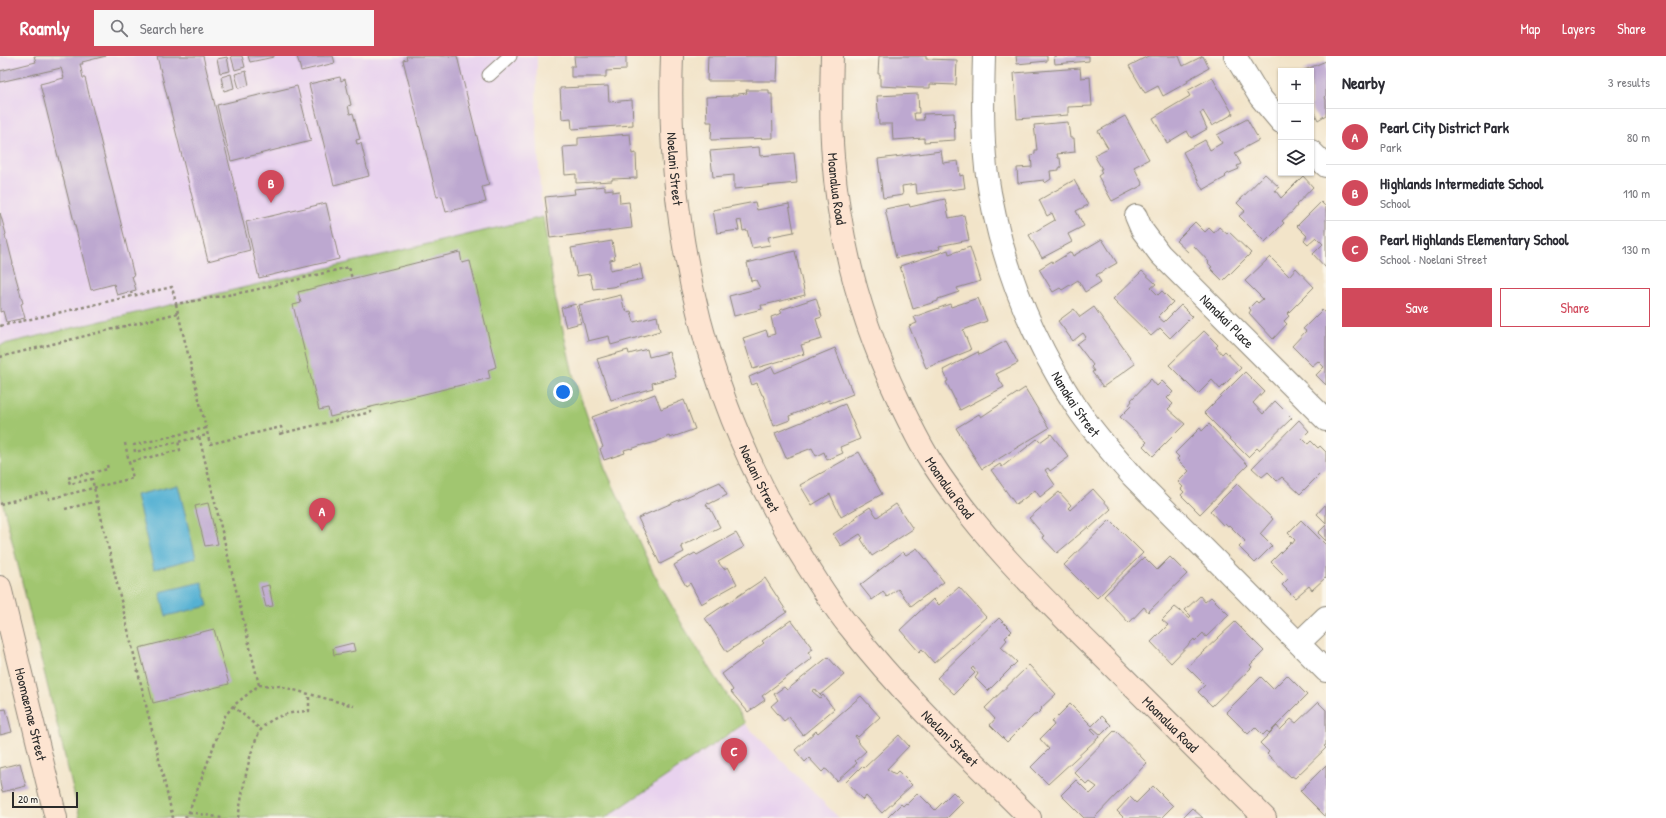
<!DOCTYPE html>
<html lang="en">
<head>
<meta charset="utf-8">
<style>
  :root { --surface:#fff; --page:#f7f7f7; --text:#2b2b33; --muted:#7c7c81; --line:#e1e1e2; --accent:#d1495b }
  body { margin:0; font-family:"Patrick Hand",sans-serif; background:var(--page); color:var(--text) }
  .controls { position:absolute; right:12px; top:12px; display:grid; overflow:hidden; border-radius:0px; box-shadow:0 1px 3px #0004 }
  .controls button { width:36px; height:36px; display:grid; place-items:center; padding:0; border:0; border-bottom:1px solid var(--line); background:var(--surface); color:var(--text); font:20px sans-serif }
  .scale { position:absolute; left:12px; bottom:10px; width:66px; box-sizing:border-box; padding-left:4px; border:2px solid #2b2b2b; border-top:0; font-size:11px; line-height:14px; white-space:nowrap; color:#2b2b2b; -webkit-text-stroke:3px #fbf7ec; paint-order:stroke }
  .you { position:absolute; left:563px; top:336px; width:14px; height:14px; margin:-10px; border:3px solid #fff; border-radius:50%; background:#1a73e8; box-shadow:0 0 0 6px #1a73e833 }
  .badge { display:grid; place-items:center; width:26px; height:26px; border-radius:50%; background:var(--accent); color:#fff; font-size:13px; font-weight:700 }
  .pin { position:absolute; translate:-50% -33px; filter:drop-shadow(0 1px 2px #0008) }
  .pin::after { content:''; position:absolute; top:21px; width:14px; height:12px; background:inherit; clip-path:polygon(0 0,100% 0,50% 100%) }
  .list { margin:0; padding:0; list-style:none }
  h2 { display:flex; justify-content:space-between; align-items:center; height:52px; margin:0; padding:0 16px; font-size:17px }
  h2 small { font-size:13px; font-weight:400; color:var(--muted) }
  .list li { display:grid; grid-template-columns:26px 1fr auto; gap:12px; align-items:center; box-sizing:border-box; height:56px; padding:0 16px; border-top:1px solid var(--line) }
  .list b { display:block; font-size:15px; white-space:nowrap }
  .list p { margin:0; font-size:13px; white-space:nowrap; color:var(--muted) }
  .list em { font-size:13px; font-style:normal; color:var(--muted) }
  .actions { display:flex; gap:8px; padding:12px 16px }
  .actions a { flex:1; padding:9px 0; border:1px solid var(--accent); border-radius:0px; text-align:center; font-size:14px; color:var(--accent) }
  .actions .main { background:var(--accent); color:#fff }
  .icon { flex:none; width:22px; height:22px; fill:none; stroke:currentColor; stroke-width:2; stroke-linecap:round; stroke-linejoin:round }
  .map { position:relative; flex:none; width:1326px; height:762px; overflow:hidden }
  header { display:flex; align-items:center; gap:24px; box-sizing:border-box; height:56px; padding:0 20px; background:var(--accent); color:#fff }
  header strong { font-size:19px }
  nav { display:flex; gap:22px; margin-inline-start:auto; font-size:14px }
  .search { width:280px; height:36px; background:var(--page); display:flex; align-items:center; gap:10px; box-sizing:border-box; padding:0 14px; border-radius:0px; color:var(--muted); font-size:15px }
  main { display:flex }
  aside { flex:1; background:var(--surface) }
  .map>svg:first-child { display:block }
  .built { fill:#e8d2ee }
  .green { fill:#a1c670; stroke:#66784e }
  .water { fill:#54b1d3; stroke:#406e7f }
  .building { fill:#bda8d0 }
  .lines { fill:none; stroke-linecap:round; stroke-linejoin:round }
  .lane-casing { stroke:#8e887a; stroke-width:15 }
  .street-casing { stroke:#8e887a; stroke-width:24 }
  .secondary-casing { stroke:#8e887a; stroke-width:24 }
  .path { stroke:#8e887a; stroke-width:2.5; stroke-dasharray:3 3; stroke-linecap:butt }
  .lane { stroke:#fff; stroke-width:13 }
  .street { stroke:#fff; stroke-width:22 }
  .secondary { stroke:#fde4d1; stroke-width:22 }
  .labels { text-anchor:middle; stroke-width:3; stroke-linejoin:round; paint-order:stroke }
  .street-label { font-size:14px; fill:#2b2b2b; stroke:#fbf7ec }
</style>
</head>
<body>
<header>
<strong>Roamly</strong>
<div class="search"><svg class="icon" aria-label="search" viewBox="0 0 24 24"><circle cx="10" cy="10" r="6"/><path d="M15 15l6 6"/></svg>Search here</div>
<nav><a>Map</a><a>Layers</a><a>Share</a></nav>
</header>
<main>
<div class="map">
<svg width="1326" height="762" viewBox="0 0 1326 762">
  <rect width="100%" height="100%" fill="#fbf7ec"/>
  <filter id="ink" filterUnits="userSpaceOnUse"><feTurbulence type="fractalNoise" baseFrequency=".025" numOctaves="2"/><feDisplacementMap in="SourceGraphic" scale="8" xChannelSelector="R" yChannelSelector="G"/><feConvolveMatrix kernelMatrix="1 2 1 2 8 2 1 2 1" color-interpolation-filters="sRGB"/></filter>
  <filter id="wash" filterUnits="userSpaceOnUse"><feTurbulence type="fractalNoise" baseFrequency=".012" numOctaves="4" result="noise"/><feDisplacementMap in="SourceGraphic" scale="16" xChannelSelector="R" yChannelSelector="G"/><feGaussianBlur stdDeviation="0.9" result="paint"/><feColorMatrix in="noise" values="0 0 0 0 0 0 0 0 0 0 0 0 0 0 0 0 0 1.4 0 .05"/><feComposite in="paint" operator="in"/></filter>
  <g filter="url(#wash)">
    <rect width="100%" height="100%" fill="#f2e4c9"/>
    <path class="built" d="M0,0H537L536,58L540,132L543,161L0,289Z
      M745,668L839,762H605Z"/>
    <path class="green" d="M543,161L555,240L574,322L605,412L652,514L683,570L745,667L605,762H80L0,436V289Z"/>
    <path class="water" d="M178,429L196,502L154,513L136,439Z
      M202,526L208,550L166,560L160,536Z"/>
    <g id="blocks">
      <path class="building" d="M34,0H106L82,6L83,8H80L83,22H85L134,220H132L136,234L117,239L114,228L91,234L40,28L64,22L61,12L0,26V15L36,6Z
        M157,0H203L250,194L208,205Z
        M231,0H242L245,11L235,14Z
        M248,0H274V1L250,6Z
        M297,0H333L335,7L301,15Z
        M406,0H457L489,129L482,131L486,146L446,156L442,140L437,141L403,4L407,3Z
        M574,0H626V14L606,15V21H571V10H575Z
        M708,0H778L777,25H707Z
        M879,0H926V3L957,4L956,29L930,28V32H918L880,30V18H878Z
        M1016,0H1047V5L1017,8Z
        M1054,0H1089V5L1055,8Z
        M1148,0H1179L1183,10L1203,0L1209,12L1187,24L1188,26L1163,40L1158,30L1145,37L1129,10Z
        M227,1L230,15L220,17L217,3Z
        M1326,5V40L1325,41L1326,44V59L1318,64L1311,50V15H1302Z
        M1080,12L1081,22L1090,21L1092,50L1068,51V59L1017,63L1014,17Z
        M246,15L249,29L239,32L235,18Z
        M231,18L234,32L224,35L221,21Z
        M340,21L341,25L345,23L351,49L348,50L350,58L353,57L360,83L356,84L357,88L361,87L369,120L334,129L309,28Z
        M1212,21L1233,58L1212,70L1203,55L1200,57L1207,73L1191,82L1187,75L1167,87L1153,62L1190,40L1187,35Z
        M297,30L311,85L231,105L217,49Z
        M608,30L609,46L632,44L633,69L572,73L571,62L562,63L560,32Z
        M746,34H769V38H772L773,82L711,84L712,66H707L706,41L732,40V39H738V38L747,37Z
        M918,38L919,57H914L915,64H924L923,58L954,57L955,84L924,86V82L893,84L892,68H879L877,40Z
        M1125,60L1149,103L1134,111L1143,129L1112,145L1098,120L1102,117L1100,113H1102L1094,99L1108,92L1098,75Z
        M1247,63L1259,84L1235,97L1241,108L1237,110L1239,113L1227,118L1225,120L1226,121L1203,134L1183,96L1205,84L1210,94L1222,87L1217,79Z
        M1068,66L1070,82H1074L1075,96L1057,98L1058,102H1060L1061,111L1059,112V114L1050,115L1051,123L1045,127L1044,124L1018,127L1017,112L1032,111L1031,99L1035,98V94H1037L1034,69Z
        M630,78L632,98L636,97L637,122L612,123V125L576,127V118L565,119L563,91L578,90V82Z
        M759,91L760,100L794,97L797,127L734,133V119L713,121L710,95Z
        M941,95L943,107L958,105L960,120L963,119L965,132L917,138L916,128L902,130L903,139L883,142L878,103Z
        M1265,118L1279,131L1275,134L1281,142L1303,120L1313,131L1296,149L1297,150L1293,155L1282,165L1284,167L1265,186L1239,160L1245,155L1237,147Z
        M1074,124L1088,149L1076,155L1084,170L1068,178L1072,186L1042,202L1029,179L1055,164L1052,157L1047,160L1039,144Z
        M605,130V134L613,133V136L619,135L620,147L629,146L632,172L550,182L545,141L575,138L574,133Z
        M945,143L949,162L964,159L969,184L939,190L940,193L896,202L885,153L909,148L910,151Z
        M755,146L757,154L789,148L794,176L768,181L770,189L752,192L747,174L743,175L741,164L737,165L739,174L717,177L713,154Z
        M1321,146L1326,151V212L1313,198L1323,188L1316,181L1308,188L1304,184L1307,180L1297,170Z
        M326,147L339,203L259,222L246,166Z
        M0,157L6,178L5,179L6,184H7L13,208H12L23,247L21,248L25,262L6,266L3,255L0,256Z
        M1195,166L1205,176L1209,172L1214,177L1219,171L1227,178L1229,176L1251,197L1223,225L1210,212L1212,211L1208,207L1209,206L1194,190L1188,196L1176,185Z
        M1102,183L1117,207L1096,219L1101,226L1085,236L1078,224L1062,234L1060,232L1053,236L1039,213L1052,205L1053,207L1071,196L1073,200Z
        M612,185L615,203L610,204V214L640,208L643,223L619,228L620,229L612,231L593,233L590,218L577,220L571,192Z
        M970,191L981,225L957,232L959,236L938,243V245L913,253L900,210L948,194L949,198Z
        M795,195L805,239L764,249H761L762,253L734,260L729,240L760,232L756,224L751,225L747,207Z
        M460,196L462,207L470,205L496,311L488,314L490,322L330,361L328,352L319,354L293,249L301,247L298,236Z
        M1270,201L1289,220L1296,212L1314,231L1287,258L1289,260L1284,265L1287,268L1273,283L1249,257L1251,254L1249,252L1256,245L1258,247L1263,243L1245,225Z
        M1142,215L1156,228L1151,232L1158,239L1162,235L1173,246L1158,261L1164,266L1181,249L1192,260L1170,282L1160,272L1151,280L1113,243Z
        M621,239L624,252L625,251L627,256L631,255L634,266L657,260L660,275L611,289L609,280L588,285L579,249Z
        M816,242L822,261L816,263L822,283L801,289L804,298L753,313L743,282L766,274L768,280L775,278L771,261L782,257L780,254Z
        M978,242L987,265L963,274L971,294L926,312L909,270L917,267L914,261L950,248L951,251Z
        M576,248L581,267L566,271L561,252Z
        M1094,251L1135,308L1103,331L1092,316L1094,315L1091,311L1093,309L1077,288L1086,281L1083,277L1073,285L1058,265L1074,253L1080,261Z
        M1322,254L1326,258V329L1316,319L1324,311L1318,305L1312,310L1292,290L1306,275L1303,273Z
        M1204,275L1218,289L1216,291L1222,298L1225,295L1241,312L1220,333L1212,324L1198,338L1169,309Z
        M1006,285L1018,307L996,318L1004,331L960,354L946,326L948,325L943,314L978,296L979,299Z
        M835,292L853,338L830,347L829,344L789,360L790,364L774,370L763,339H762L757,327L752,329L749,321L772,311L775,317Z
        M647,293L649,301L669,296L676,321L652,327L653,332L611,344L597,303L628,294L629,298Z
        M1245,316L1264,335L1253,347L1263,358L1275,345L1292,362L1259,394L1257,392L1248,401L1204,357Z
        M1151,323L1157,330L1162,325L1173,336L1167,342L1173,348L1168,353L1185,368L1153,400L1143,390L1147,386L1120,361L1131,350L1129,349L1132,345L1131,344Z
        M1025,332L1049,372L982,413L956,372L979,358L981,361Z
        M655,338L661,353L684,344L695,373L670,382L669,380L656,386L645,389V388L631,393V392L624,394L625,397L604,404L600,393L603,391L592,361Z
        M845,348L860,383L840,391L843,397L827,404L824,396L816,400L812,392L786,402L775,377Z
        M1299,364L1309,375L1302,382L1308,388L1311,385L1318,392L1320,390L1326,396V412L1300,438L1282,421L1277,425L1268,416L1262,421L1252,412Z
        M1209,368L1248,409L1200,458L1181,439L1184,436L1181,433L1183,431L1178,426L1189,415L1177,403L1179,401L1175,397L1200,372L1202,375Z
        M1051,378L1069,401L1050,415L1048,412L1045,414L1055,429L1040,441L1035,434L1016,449L991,414L1000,408L1002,411L1037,383L1040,386Z
        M859,396L882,438L841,461L830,438L812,449L800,429Z
        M720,426L727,439L709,448L708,447L706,448L709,453L710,452L720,471L681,490L684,496L660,508L638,462Z
        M1237,428L1273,463L1260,478L1272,490L1255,507L1239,491L1245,485L1229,469L1228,470L1225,467L1223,469L1210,455Z
        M1093,433L1111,453L1089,473L1088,471L1057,497L1042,481L1044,480L1029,462L1059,436L1071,449L1068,452L1070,454Z
        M208,447L218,488L205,490L195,450Z
        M896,448L913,473L872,500L861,483L863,482L860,478L841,490L833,478L856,463L855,461L870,451L877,461Z
        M1326,448V467L1317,458Z
        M1110,464L1143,497L1097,542L1064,509Z
        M1301,464L1326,489V523L1325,522L1312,534L1309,530L1295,542L1282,529L1288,523L1271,506L1291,486L1292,488L1295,484L1288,477Z
        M1326,469V485L1318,477Z
        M736,477L744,491L718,506L724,513L728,511L737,528L701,548L690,527L686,530L674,509L695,497L697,499Z
        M917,492L944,526L911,550L898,533L887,541L883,536L872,544L860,529L903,496L906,499Z
        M1144,501L1157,514L1170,501L1187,518L1148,556L1144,551L1129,567L1104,540Z
        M765,522L787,556L727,596L705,562Z
        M269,529L273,550L266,551L261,531Z
        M959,531L986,561L934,607L922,593L919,596L900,574L933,543L939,549Z
        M1200,540L1205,546L1211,541L1229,559L1206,581L1203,577L1195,585L1194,583L1171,607L1151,586L1168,569L1162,564L1175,551L1189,562L1191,560L1185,554Z
        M999,562L1012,575L1005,582L1007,584L1001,591L1017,606L988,635L975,622L978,618L973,611L971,613L975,617L954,638L937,622Z
        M791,564L813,593L808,596L812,602L762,640L765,644L748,656L731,636L733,634L722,618L764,587L762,585Z
        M1235,566L1264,595L1250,609L1252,611L1212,650L1198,636L1205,629L1187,611Z
        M214,573L229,628L153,647L139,592Z
        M353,587L355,595L334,599L333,592Z
        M828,601L844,619L820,639L815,633L812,635L820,642L823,639L834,653L803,679L789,661L784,665L771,650L778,644L774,638L784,631L787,634Z
        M1029,609L1056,638L1041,652L1042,653L1036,659H1034L1007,686L990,669L995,663L985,652Z
        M1287,619L1307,639L1269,677L1267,675L1263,679L1255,671L1248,678L1226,656L1261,621L1273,633Z
        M861,640L880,661L858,681L856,679L855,680L858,684L857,685L866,695L855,705L857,707L837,725L827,714L825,713L822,716L809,702L805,706L795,694L816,675L818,677Z
        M1318,646L1326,654V689L1324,690L1326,692L1295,722L1292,720L1291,721L1267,698L1269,696L1260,687L1277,670L1280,674L1291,663L1296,667Z
        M1070,648L1092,670L1102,660L1111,669L1101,679L1093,672L1091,673L1099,681L1048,728L1031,711L1049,693L1040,683L1054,669L1052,666Z
        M6,653L12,676L0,679V654Z
        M1115,674L1147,707L1094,762H1084L1061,739L1076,724L1090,738L1097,731L1090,726L1087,729L1074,716Z
        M899,679L909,690L887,713L895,718L898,715L912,729L882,757L866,740L863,744L846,726L862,710L864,712Z
        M20,707L26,730L2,736L0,727V712Z
        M1326,709V761L1300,735Z
        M1153,730L1173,750L1161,762H1124L1117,755L1130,741L1136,747Z
        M953,736L963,746L947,762H887L901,748L903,750L906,747L907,748L918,737L935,754Z
        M1192,752L1203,762H1182Z"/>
    </g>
  </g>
  <g filter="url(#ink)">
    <use href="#blocks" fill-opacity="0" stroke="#8e887a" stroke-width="1"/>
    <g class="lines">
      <defs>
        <path id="lane" d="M489,19L510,0"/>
        <g id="street">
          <path id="s1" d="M984,0C983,37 982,75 986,112C998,198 1029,279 1077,352C1093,376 1113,398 1132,420L1326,615"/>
          <path d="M1235,0L1260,41L1281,66"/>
          <path d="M1311,95L1326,110"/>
          <path id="s2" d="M1136,160L1142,174L1160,198L1326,364"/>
          <path d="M1299,587L1326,561"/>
        </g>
        <g id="secondary">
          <path id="s3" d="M672,0C665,181 709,356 807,509C821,531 835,554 852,574C905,642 969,701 1030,762"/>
          <path id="s4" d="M832,0C831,34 830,67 833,101C839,185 862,267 898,343C908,364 918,385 930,404C976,476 1038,537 1099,597C1154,652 1209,707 1265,762"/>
          <path id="s5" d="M0,531L56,762"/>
        </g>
      </defs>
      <use href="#lane" class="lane-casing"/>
      <use href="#street" class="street-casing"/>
      <use href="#secondary" class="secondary-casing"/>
      <path class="path" d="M131,235L132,240
        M176,248L178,257
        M0,270L172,231L176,248L250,235L349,211L352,223
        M0,301L178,257L210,388L281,371L283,377L371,356L370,351
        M206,372L134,389L135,396L207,379
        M279,378L283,377
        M125,387L129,406
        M107,409L108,413L68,422L70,428L92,423L173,762
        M0,448L47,436L49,443L133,422L129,406L180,394L178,385
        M65,453L98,445
        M259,629L279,630L354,650
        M233,650L260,673
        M189,756L222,762
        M185,762L189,756L225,660L233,650L259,629L199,380
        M238,762C242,741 250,680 266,668C279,658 293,656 309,655V638"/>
      <use href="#lane" class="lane"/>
      <use href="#street" class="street"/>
      <use href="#secondary" class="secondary"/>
    </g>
  </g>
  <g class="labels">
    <g class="street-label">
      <text dy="5" stroke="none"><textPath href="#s3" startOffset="113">Noelani Street</textPath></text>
      <text dy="5" stroke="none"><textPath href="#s4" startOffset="133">Moanalua Road</textPath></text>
      <text dy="5" stroke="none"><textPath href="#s2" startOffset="140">Nanakai Place</textPath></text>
      <text dy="5" stroke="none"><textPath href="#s1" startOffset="367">Nanakai Street</textPath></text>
      <text dy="5" stroke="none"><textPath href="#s3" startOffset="436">Noelani Street</textPath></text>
      <text dy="5" stroke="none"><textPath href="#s4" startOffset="456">Moanalua Road</textPath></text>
      <text dy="5" stroke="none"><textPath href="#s5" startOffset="131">Hoomaemae Street</textPath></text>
      <text dy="5" stroke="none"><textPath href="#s4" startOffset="780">Moanalua Road</textPath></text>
      <text dy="5" stroke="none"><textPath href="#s3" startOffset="760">Noelani Street</textPath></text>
    </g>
  </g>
</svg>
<div class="controls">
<button>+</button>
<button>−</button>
<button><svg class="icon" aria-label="layers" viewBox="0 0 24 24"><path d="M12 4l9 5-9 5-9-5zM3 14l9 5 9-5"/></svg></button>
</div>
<div class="scale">20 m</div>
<div class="you"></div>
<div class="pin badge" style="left:322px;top:475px">A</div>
<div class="pin badge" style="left:271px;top:147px">B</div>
<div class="pin badge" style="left:734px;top:715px">C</div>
</div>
<aside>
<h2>Nearby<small>3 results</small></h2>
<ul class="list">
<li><span class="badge">A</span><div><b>Pearl City District Park</b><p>Park</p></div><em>80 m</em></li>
<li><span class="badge">B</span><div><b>Highlands Intermediate School</b><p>School</p></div><em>110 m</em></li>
<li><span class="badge">C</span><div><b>Pearl Highlands Elementary School</b><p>School · Noelani Street</p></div><em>130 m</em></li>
</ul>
<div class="actions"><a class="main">Save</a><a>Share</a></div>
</aside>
</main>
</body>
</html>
